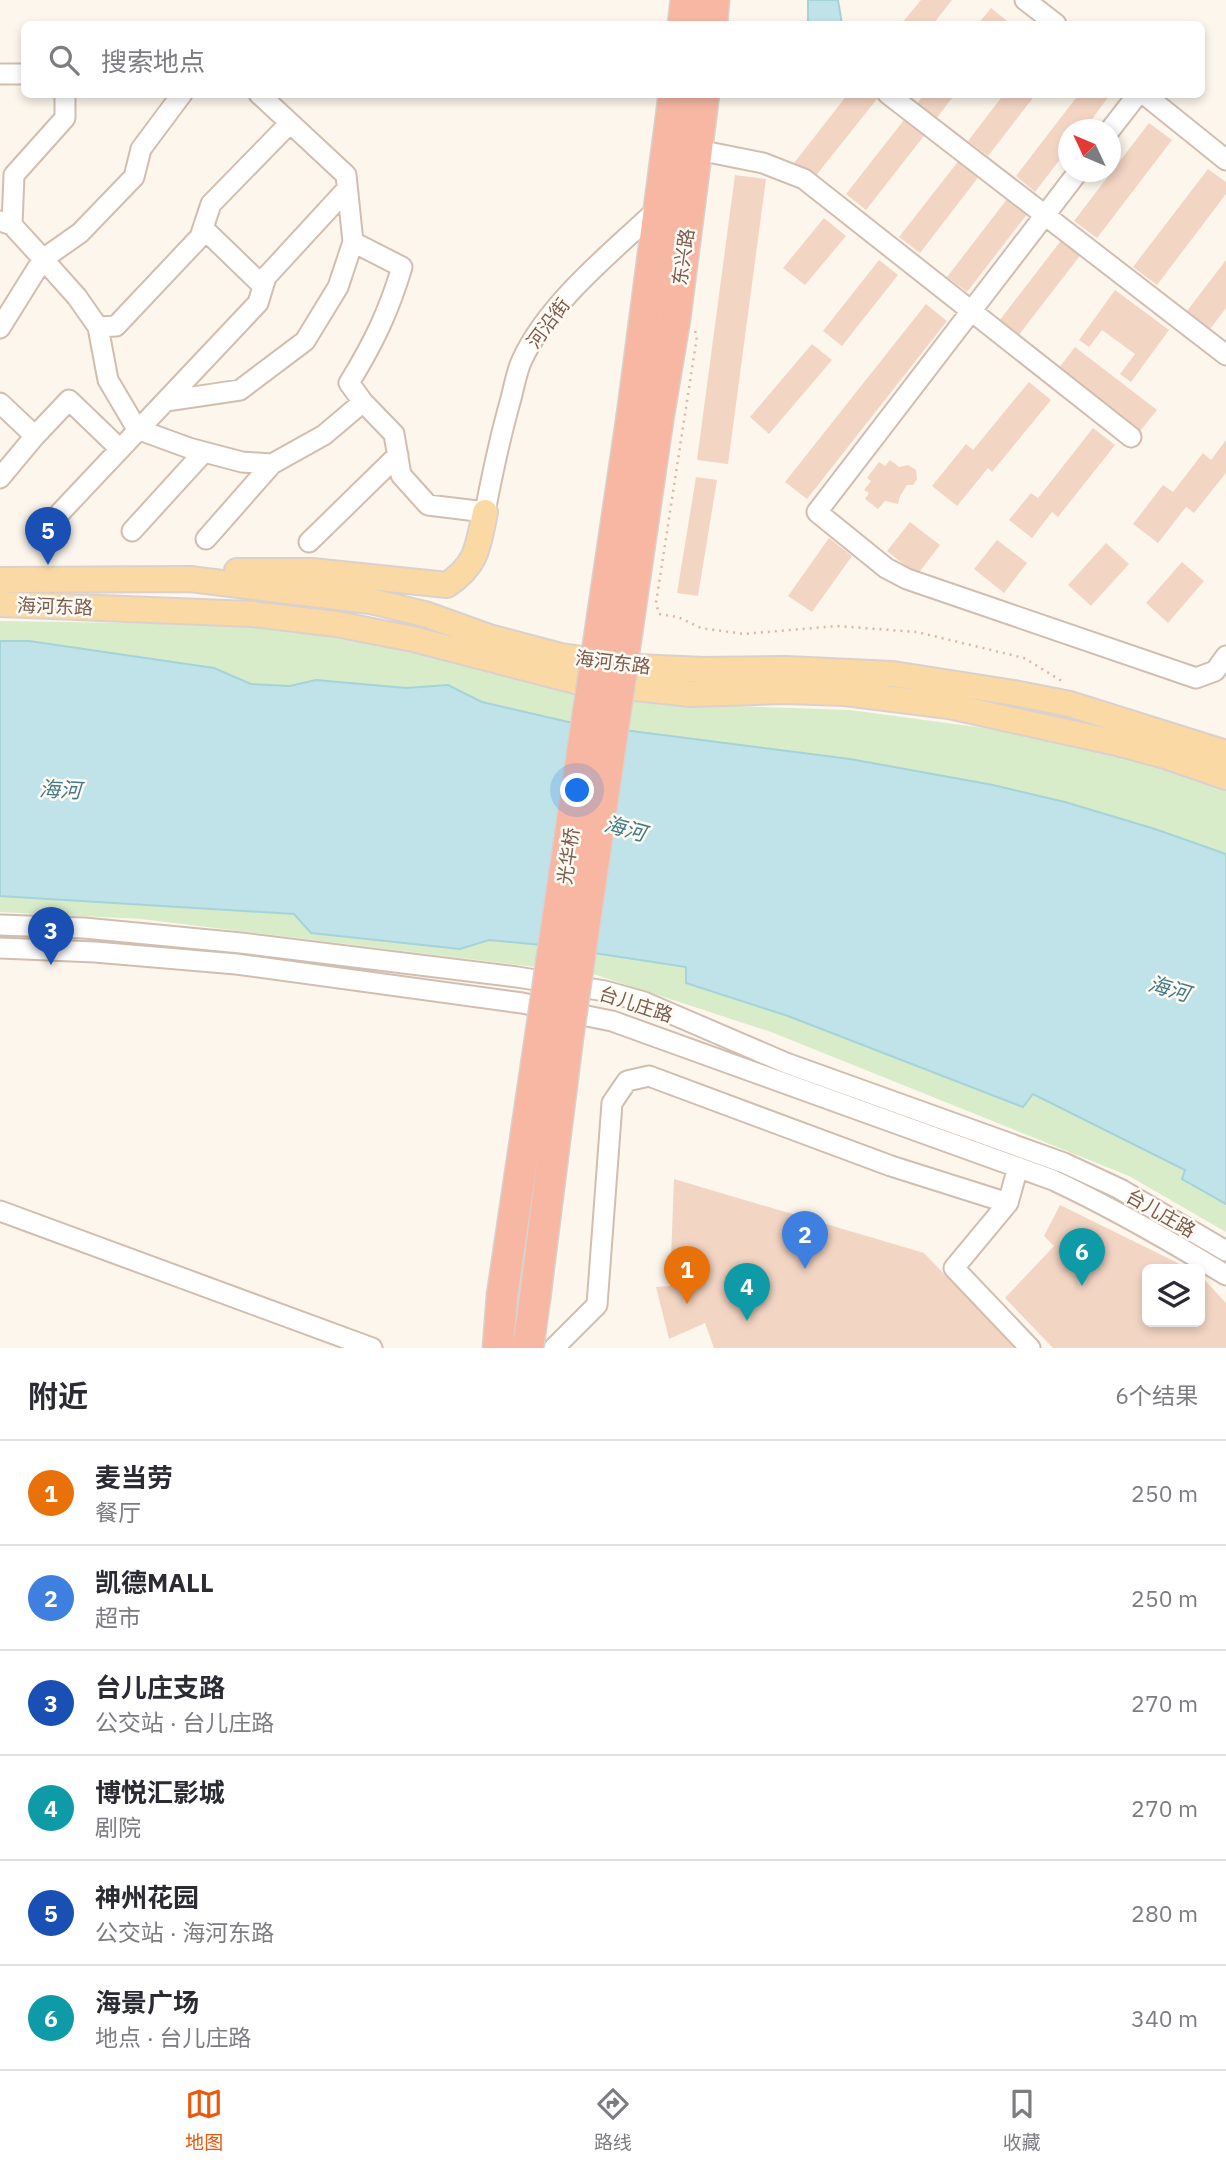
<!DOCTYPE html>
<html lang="zh">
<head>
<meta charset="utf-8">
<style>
  :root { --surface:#fff; --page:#f7f7f7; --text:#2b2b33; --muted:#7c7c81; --line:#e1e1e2; --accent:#ea580c }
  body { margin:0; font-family:"IBM Plex Sans","Noto Sans SC",sans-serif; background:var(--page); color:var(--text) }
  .controls { position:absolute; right:21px; bottom:21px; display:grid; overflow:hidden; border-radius:10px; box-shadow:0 4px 10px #0003 }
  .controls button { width:63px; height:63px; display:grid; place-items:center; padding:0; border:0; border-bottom:2px solid var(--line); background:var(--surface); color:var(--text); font:35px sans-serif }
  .compass { position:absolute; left:1058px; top:119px; width:63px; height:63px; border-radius:50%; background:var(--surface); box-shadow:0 4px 10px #0003; rotate:314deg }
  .you { position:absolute; left:578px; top:791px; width:24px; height:24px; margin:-18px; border:5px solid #fff; border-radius:50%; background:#1a73e8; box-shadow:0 0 0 10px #1a73e833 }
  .badge { display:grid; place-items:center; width:46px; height:46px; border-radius:50%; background:var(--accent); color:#fff; font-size:23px; font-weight:700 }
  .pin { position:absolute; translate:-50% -58px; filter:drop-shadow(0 2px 4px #0008) }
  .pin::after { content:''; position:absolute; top:37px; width:24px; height:21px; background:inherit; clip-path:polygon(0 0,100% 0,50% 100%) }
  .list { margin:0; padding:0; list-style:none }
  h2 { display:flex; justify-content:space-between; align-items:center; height:91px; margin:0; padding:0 28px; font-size:30px }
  h2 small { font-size:23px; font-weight:400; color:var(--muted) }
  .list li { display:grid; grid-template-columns:46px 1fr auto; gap:21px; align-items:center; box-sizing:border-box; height:105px; padding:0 28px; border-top:2px solid var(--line) }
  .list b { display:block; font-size:26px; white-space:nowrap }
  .list p { margin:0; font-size:23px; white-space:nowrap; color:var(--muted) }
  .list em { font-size:23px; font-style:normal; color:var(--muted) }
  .icon { flex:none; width:38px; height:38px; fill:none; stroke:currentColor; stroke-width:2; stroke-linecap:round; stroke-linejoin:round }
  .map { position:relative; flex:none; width:1226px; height:1348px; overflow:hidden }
  .search { position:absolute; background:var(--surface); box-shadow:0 4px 10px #0003; left:21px; right:21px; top:21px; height:77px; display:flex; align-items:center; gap:18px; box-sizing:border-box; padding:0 24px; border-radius:10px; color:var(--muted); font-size:26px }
  .sheet { height:721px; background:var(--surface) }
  nav { display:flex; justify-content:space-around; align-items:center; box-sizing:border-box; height:98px; border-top:2px solid var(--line); background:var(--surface); font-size:19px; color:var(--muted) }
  nav a { display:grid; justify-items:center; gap:4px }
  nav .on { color:var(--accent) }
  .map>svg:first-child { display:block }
  .green { fill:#d8ecc9 }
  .water { fill:#bfe3e8; stroke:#a5d3da; stroke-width:2 }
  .building { fill:#f3d5c3 }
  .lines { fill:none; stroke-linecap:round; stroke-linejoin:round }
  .minor-casing { stroke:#d1beb0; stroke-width:23 }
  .major-casing { stroke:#dad1cd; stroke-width:28 }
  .highway-casing { stroke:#dad1cd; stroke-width:33 }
  .path { stroke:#d9b8a5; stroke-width:2.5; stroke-dasharray:2 5; stroke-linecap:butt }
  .minor { stroke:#fff; stroke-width:19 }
  .major { stroke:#fbd9a5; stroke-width:24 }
  .highway { stroke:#f7b7a3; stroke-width:30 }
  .highway-bridge-casing { stroke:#dad1cd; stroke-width:33; stroke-linecap:butt }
  .highway-bridge { stroke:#f7b7a3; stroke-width:30 }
  .labels { text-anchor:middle; stroke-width:5; stroke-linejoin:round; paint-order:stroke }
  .street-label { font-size:19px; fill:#7a5c4d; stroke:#fffaf3 }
  .water-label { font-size:21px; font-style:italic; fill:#437c86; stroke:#fffaf3 }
</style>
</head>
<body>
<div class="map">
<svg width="1226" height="1348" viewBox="0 0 1226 1348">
  <rect width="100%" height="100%" fill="#fdf6ec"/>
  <path class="green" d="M0,621L260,625L414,652L532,683L643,703L850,710L1014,732L1169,765L1226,788V1232L1129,1176L771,1032L593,974L141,919L0,912Z"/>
  <path class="water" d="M808,0H838L842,24H808Z
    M0,641H29L214,668L251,684L290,686L316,680L406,688L448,685L482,702L577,724L850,759L993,785L1065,802L1155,829L1226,854V1204L1182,1179L1185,1170L1033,1094L1023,1107L788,1016L686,983V967L542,945L489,940L460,949L311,933L294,914L0,896Z"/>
  <path class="building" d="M921,0H952L933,24H901Z
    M991,8L1011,24H978Z
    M848,94H881L814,178L794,163Z
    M924,94H955L936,119L917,104Z
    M1004,94H1036L988,156L968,141Z
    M1079,94L1109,96L1084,130H1068V149L1035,192L1016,176Z
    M907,116L927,132L866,210L846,194Z
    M1149,123L1172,140L1097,238L1074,221Z
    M960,159L980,175L920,253L899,237Z
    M1208,169L1226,182V194L1157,285L1133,267Z
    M735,175L766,179L728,464L697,460Z
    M1011,194L1031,209L967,292L947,277Z
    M824,218L846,236L805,285L783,268Z
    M1063,238L1082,253L1018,336L999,321Z
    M879,260L898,275L842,346L823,331Z
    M1226,260V308L1210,329L1187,311Z
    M1115,290L1169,330L1131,382L1120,374L1135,354L1102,330L1089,347L1079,340Z
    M926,304L947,321L807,499L785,482Z
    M812,344L832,360L769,434L750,417Z
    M1075,347L1157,410L1140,431L1059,368Z
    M1029,382L1051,400L992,472L988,468L957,506L932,486L966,444L973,450Z
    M1093,428L1115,445L1058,517L1052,512L1032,538L1009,520L1031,493L1038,498Z
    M1226,440V473L1194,513L1186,507L1158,543L1133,524L1163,485L1173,492L1203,453L1211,460Z
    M890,460L899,467L908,465L916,470L917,479L913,485H907L900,496L898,504L885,501L878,509L865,499L869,493L864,490L871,481L867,478L879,462L885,466Z
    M696,477L717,480L698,596L677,593Z
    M910,522L940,545L917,575L887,551Z
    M829,538L852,556L812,612L788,596Z
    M997,540L1027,563L1004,593L974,569Z
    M1106,543L1129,564L1091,606L1068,585Z
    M1182,562L1204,581L1168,623L1146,603Z
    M674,1179L924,1253L1015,1348H714L705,1323L669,1339L656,1287L670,1286Z
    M1060,1205L1190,1269H1147V1322H1200V1275L1226,1303V1348H1053L1005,1298L1054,1246L1044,1236Z"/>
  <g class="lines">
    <defs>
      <path id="minor" d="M1025,0L1056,24
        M0,74H24
        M259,94L346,175L353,242L402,267C389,311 373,344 349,383L363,402
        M888,94L1226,355
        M1144,94L1226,160
        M1110,130L1138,94
        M698,150L763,163L804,179L1131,437
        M1078,172L817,512L886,568L907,579L1196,678L1215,671L1226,656
        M0,221L12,225L43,259L77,297L98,327L108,380L137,429L189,448L242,462L272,464L324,435L363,402L394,434L401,475L428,505L485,512C492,475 500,438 510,402C514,388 516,373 522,360C548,303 613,251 659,208
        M12,225L14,175L65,118V94
        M203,228L263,286
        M98,327L116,326L200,237L211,204L290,123
        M0,328L43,259L80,233L134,177L141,149L182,94
        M166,401L240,390L305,341L338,287L353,242
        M0,403L35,436L69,400L119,448
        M0,478L35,436
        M58,515L258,303L266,277L347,189
        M132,531L204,452
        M206,539L272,464
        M309,542L398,455
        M0,925L84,928L241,943L517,977L605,991L644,1002L786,1063L1064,1163L1120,1189L1226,1251
        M0,948L95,952L236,964L522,1003L612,1021L1053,1180C1113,1208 1170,1241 1226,1275
        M1018,1167L1008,1203L954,1268L1030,1348
        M0,1211L372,1348
        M554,1348L597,1305L612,1103L627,1081L649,1076L891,1166L1008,1203"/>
      <path id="major" d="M237,571H312L447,585C478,564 478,546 485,512
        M0,580L190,579L370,601L425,614L489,637L561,656L638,667L703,670L786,669L893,674L1014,693L1070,704L1226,753
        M0,604L252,614L336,624L413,639L579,682L691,694L785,691L845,693L949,706L1117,743L1165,756L1226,777"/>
      <path id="highway" d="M683,24L686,0
        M712,24L714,0
        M632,415L674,94
        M658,420L675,319L704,94
        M498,1348L502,1296
        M528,1348L535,1298"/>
    </defs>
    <use href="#minor" class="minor-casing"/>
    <use href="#major" class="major-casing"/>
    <use href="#highway" class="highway-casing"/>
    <path class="path" d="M695,331L697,336L656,603L659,614L678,617L701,628L743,634L837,626L917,632L1024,658L1065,683"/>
    <use href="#minor" class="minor"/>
    <use href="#major" class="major"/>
    <use href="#highway" class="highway"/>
    <defs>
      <path id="highway-bridge" d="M502,1296L632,415
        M535,1298L568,1037L658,420"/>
    </defs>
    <use href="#highway-bridge" class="highway-bridge-casing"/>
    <use href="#highway-bridge" class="highway-bridge"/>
  </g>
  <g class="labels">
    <g class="street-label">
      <text transform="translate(683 257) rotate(-82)" y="7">东兴路</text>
      <text transform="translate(548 323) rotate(-53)" y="7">河沿街</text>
      <text transform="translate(55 606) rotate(2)" y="7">海河东路</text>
      <text transform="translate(613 662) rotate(7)" y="7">海河东路</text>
      <text transform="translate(568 856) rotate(-82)" y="7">光华桥</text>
      <text transform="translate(636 1004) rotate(18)" y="7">台儿庄路</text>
      <text transform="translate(1161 1213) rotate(30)" y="7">台儿庄路</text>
    </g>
    <g class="water-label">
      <text transform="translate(60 790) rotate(3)" y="7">海河</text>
      <text transform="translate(625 829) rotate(15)" y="7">海河</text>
      <text transform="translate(1169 989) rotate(16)" y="7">海河</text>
    </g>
  </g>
</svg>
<div class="controls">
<button><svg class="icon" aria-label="layers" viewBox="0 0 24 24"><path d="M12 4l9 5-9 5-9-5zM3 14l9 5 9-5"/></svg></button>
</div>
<svg class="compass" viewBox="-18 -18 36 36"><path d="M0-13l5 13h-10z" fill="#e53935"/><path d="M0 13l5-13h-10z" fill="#7c7c81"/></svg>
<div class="you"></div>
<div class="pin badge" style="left:687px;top:1304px;background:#e8710a">1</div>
<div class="pin badge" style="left:805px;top:1269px;background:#3f7fe0">2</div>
<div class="pin badge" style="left:51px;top:965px;background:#1a4fb4">3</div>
<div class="pin badge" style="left:747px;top:1321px;background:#0f9aa8">4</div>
<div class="pin badge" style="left:48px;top:565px;background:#1a4fb4">5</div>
<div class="pin badge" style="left:1082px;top:1286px;background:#0f9aa8">6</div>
<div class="search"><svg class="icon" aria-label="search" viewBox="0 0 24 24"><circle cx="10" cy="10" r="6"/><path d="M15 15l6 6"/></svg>搜索地点</div>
</div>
<section class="sheet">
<h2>附近<small>6个结果</small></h2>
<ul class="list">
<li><span class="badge" style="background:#e8710a">1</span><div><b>麦当劳</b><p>餐厅</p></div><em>250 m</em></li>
<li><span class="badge" style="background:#3f7fe0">2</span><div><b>凯德MALL</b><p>超市</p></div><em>250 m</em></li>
<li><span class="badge" style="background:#1a4fb4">3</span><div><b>台儿庄支路</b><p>公交站 · 台儿庄路</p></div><em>270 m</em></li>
<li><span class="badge" style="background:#0f9aa8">4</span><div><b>博悦汇影城</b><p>剧院</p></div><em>270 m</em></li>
<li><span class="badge" style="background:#1a4fb4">5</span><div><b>神州花园</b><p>公交站 · 海河东路</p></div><em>280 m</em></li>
<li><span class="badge" style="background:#0f9aa8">6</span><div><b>海景广场</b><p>地点 · 台儿庄路</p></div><em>340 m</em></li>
</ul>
</section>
<nav>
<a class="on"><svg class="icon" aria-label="map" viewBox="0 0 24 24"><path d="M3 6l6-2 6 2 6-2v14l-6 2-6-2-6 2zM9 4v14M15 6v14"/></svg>地图</a>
<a><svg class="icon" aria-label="directions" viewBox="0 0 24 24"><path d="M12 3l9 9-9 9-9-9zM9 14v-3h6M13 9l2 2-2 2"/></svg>路线</a>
<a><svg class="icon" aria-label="saved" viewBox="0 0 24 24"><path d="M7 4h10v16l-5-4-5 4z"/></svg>收藏</a>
</nav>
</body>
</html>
